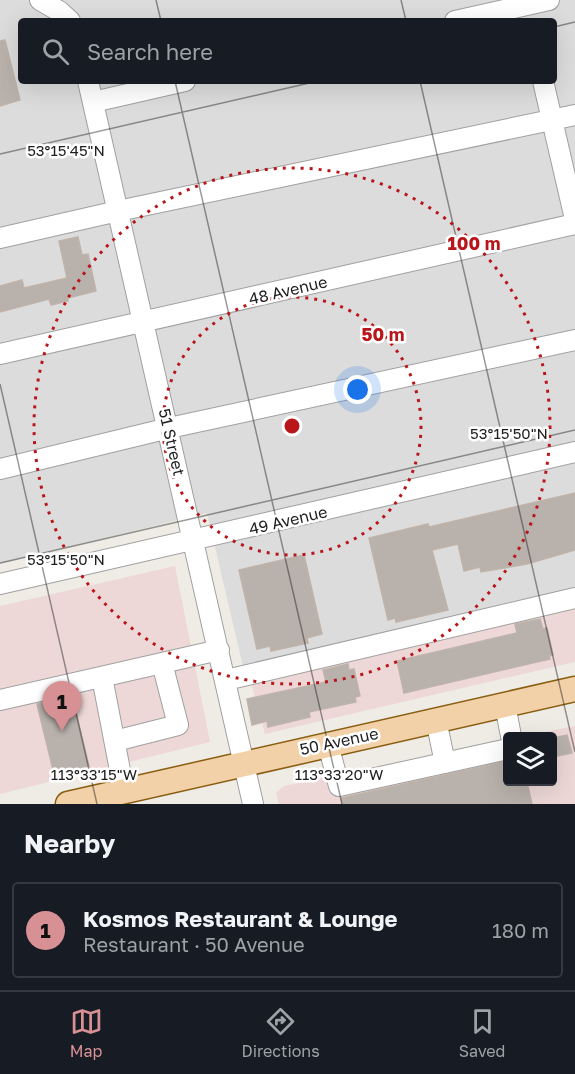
<!DOCTYPE html>
<html lang="en">
<head>
<meta charset="utf-8">
<style>
  :root { --surface:#171b24; --page:#20242c; --text:#f1f3f6; --muted:#9ea1a6; --line:#363941; --accent:#d79093 }
  body { margin:0; font-family:"Golos Text",sans-serif; background:var(--page); color:var(--text) }
  .controls { position:absolute; right:18px; bottom:18px; display:grid; overflow:hidden; border-radius:6px; box-shadow:0 6px 24px #0002 }
  .controls button { width:54px; height:54px; display:grid; place-items:center; padding:0; border:0; border-bottom:2px solid var(--line); background:var(--surface); color:var(--text); font:30px sans-serif }
  .you { position:absolute; left:358px; top:390px; width:21px; height:21px; margin:-15px; border:4px solid #fff; border-radius:50%; background:#1a73e8; box-shadow:0 0 0 9px #1a73e833 }
  .badge { display:grid; place-items:center; width:39px; height:39px; border-radius:50%; background:var(--accent); color:#111; font-size:20px; font-weight:700 }
  .pin { position:absolute; translate:-50% -50px; filter:drop-shadow(0 2px 3px #0008) }
  .pin::after { content:''; position:absolute; top:32px; width:21px; height:18px; background:inherit; clip-path:polygon(0 0,100% 0,50% 100%) }
  .list { margin:0; padding:0; list-style:none }
  h2 { display:flex; justify-content:space-between; align-items:center; height:78px; margin:0; padding:0 24px; font-size:26px }
  h2 small { font-size:20px; font-weight:400; color:var(--muted) }
  .list li { display:grid; grid-template-columns:39px 1fr auto; gap:18px; align-items:center; box-sizing:border-box; height:96px; margin:0 12px 12px; padding:0 12px; border:2px solid var(--line); border-radius:6px }
  .list b { display:block; font-size:22px; white-space:nowrap }
  .list p { margin:0; font-size:20px; white-space:nowrap; color:var(--muted) }
  .list em { font-size:20px; font-style:normal; color:var(--muted) }
  .icon { flex:none; width:33px; height:33px; fill:none; stroke:currentColor; stroke-width:2; stroke-linecap:round; stroke-linejoin:round }
  .map { position:relative; flex:none; width:575px; height:804px; overflow:hidden }
  .search { position:absolute; background:var(--surface); box-shadow:0 6px 24px #0002; left:18px; right:18px; top:18px; height:66px; display:flex; align-items:center; gap:15px; box-sizing:border-box; padding:0 21px; border-radius:6px; color:var(--muted); font-size:22px }
  .sheet { height:186px; background:var(--surface) }
  nav { display:flex; justify-content:space-around; align-items:center; box-sizing:border-box; height:84px; border-top:2px solid var(--line); background:var(--surface); font-size:16px; color:var(--muted) }
  nav a { display:grid; justify-items:center; gap:3px }
  nav .on { color:var(--accent) }
  .map>svg:first-child { display:block }
  .residential { fill:#dddcdc; fill-rule:evenodd }
  .commercial { fill:#edd8d7 }
  .building { fill:#b8b1ac; stroke:#bfb3aa; stroke-width:1.5 }
  .lines { fill:none; stroke-linecap:round; stroke-linejoin:round }
  .minor-casing { stroke:#a0a0a0; stroke-width:22 }
  .major-casing { stroke:#895e11; stroke-width:27 }
  .minor { stroke:#fff; stroke-width:20 }
  .major { stroke:#f2d0a8; stroke-width:24 }
  .ticks { fill:none; stroke:#1f1f1f; stroke-width:1.5; stroke-opacity:0.45 }
  .ring { fill:none; stroke:#b8161a; stroke-width:3; stroke-dasharray:3 6 }
  .labels { text-anchor:middle; stroke-width:5; stroke-linejoin:round; paint-order:stroke }
  .street-label { font-size:16px; fill:#1f1f1f; stroke:#fff }
  .ticks-label { font-size:15px; text-anchor:middle; fill:#1f1f1f; stroke:#fff; stroke-width:5; stroke-linejoin:round; paint-order:stroke }
  .centre { fill:#b8161a; stroke:#fff; stroke-width:3 }
  .ring-label { font-size:18px; text-anchor:middle; font-weight:bold; fill:#b8161a; stroke:#fff; stroke-width:5; stroke-linejoin:round; paint-order:stroke }
</style>
</head>
<body>
<div class="map">
<svg width="575" height="804" viewBox="0 0 575 804">
  <rect width="100%" height="100%" fill="#efece6"/>
  <path class="residential" d="M0,0H575V592L244,671L207,513L0,564ZM21,21H554V81H21Z"/>
  <path class="commercial" d="M175,566L210,742L0,794V606Z
    M575,601V662L265,734L250,679Z
    M575,726V804H279L276,793L284,786L507,740L508,782H552V736H524Z"/>
  <path class="building" d="M5,40L20,100L0,106V41Z
    M78,237L82,255L88,254L96,291L68,298V301L51,305L49,299L0,312V286L22,280L24,288L67,278L59,241Z
    M575,493V550L527,564L481,572L480,567L464,571L458,544L432,550L448,610L396,622L395,618L388,620L369,538L428,524L429,527Z
    M304,555L322,634L307,638L308,643L271,651L270,646L257,649L239,570Z
    M540,619L543,629L547,628L553,655L549,656L550,659L404,693L397,661L517,633L515,624Z
    M348,664L349,670L354,669L360,696L355,697L356,702L309,712L310,717L268,727L267,721L252,725L247,699L326,682L323,670Z
    M72,696L89,766L54,774L37,704Z
    M567,735L572,753L552,757V738Z
    M507,761V782H527L532,804H342L341,798Z"/>
  <g class="lines">
    <defs>
      <path id="minor" d="M40,0L59,11L70,21
        M455,21L549,0
        M88,81L253,804
        M543,81L575,219
        M93,102L185,81
        M0,238L118,211L575,115
        M0,354L575,224
        M0,469L169,428L575,340
        M0,584L575,452
        M102,677L124,791
        M226,680L575,598
        M0,700L219,650
        M505,705L511,736
        M436,720L445,763
        M115,741L178,725L162,663
        M328,744L339,786L508,749"/>
      <path id="major" d="M68,804L575,689"/>
    </defs>
    <use href="#minor" class="minor-casing"/>
    <use href="#major" class="major-casing"/>
    <use href="#minor" class="minor"/>
    <use href="#major" class="major"/>
  </g>
  <path class="ticks" d="M156,0L161,21M401,0L406,21M554,27L575,22M175,81L342,804M420,81L575,752M0,154L318,81M0,384L97,804M0,563L575,430"/>
  <g class="ring">
    <circle cx="292" cy="426" r="129"/>
    <circle cx="292" cy="426" r="258"/>
  </g>
  <g class="labels">
    <g class="street-label">
      <text transform="translate(288 290) rotate(-13)" y="6">48 Avenue</text>
      <text transform="translate(172 442) rotate(77)" y="6">51 Street</text>
      <text transform="translate(288 520) rotate(-13)" y="6">49 Avenue</text>
      <text transform="translate(339 741) rotate(-12)" y="6">50 Avenue</text>
    </g>
  </g>
  <g class="ticks-label">
    <text x="66" y="156">53°15'45"N</text>
    <text x="509" y="439">53°15'50"N</text>
    <text x="66" y="565">53°15'50"N</text>
    <text x="94" y="780">113°33'15"W</text>
    <text x="339" y="780">113°33'20"W</text>
  </g>
  <circle cx="292" cy="426" r="9" class="centre"/>
  <g class="ring-label">
    <text x="474" y="250">100 m</text>
    <text x="383" y="341">50 m</text>
  </g>
</svg>
<div class="controls">
<button><svg class="icon" aria-label="layers" viewBox="0 0 24 24"><path d="M12 4l9 5-9 5-9-5zM3 14l9 5 9-5"/></svg></button>
</div>
<div class="you"></div>
<div class="pin badge" style="left:62px;top:731px">1</div>
<div class="search"><svg class="icon" aria-label="search" viewBox="0 0 24 24"><circle cx="10" cy="10" r="6"/><path d="M15 15l6 6"/></svg>Search here</div>
</div>
<section class="sheet">
<h2>Nearby<small></small></h2>
<ul class="list">
<li><span class="badge">1</span><div><b>Kosmos Restaurant &amp; Lounge</b><p>Restaurant · 50 Avenue</p></div><em>180 m</em></li>
</ul>
</section>
<nav>
<a class="on"><svg class="icon" aria-label="map" viewBox="0 0 24 24"><path d="M3 6l6-2 6 2 6-2v14l-6 2-6-2-6 2zM9 4v14M15 6v14"/></svg>Map</a>
<a><svg class="icon" aria-label="directions" viewBox="0 0 24 24"><path d="M12 3l9 9-9 9-9-9zM9 14v-3h6M13 9l2 2-2 2"/></svg>Directions</a>
<a><svg class="icon" aria-label="saved" viewBox="0 0 24 24"><path d="M7 4h10v16l-5-4-5 4z"/></svg>Saved</a>
</nav>
</body>
</html>
